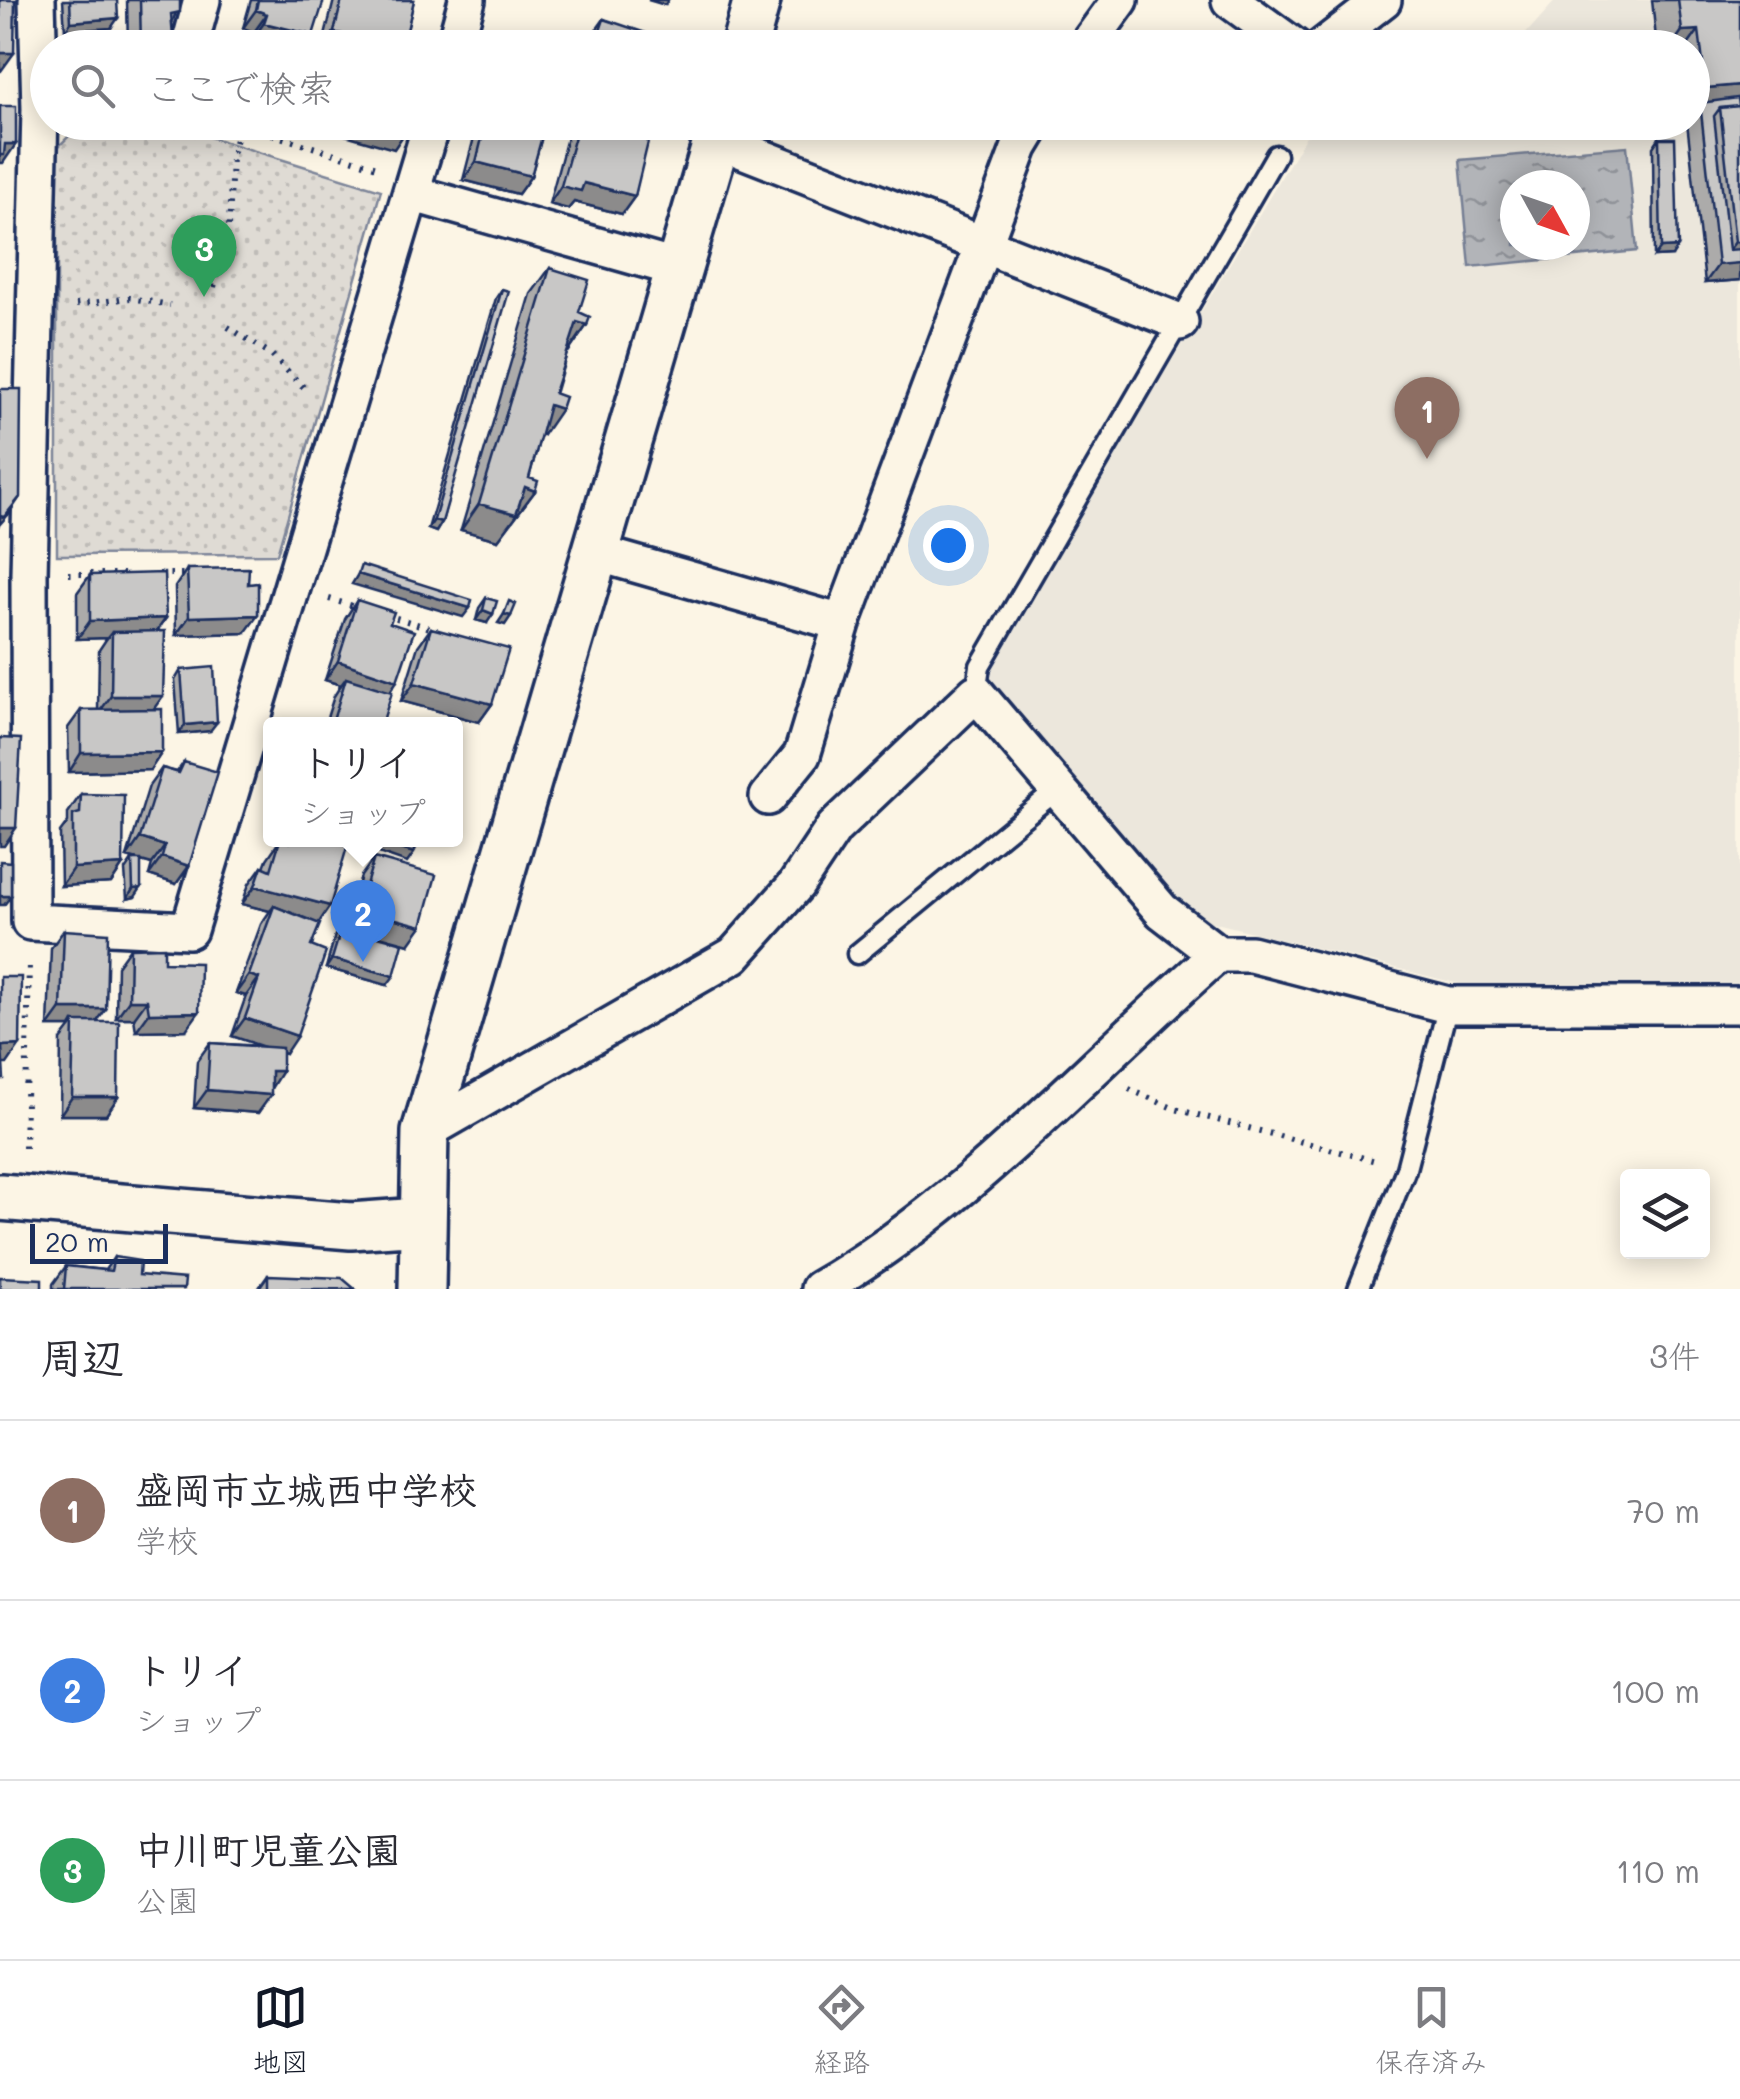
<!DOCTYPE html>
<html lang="ja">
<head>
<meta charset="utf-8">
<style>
  :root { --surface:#fff; --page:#f2f2f3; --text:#2b2b33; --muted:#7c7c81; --line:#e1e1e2; --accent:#111827 }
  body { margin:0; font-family:Mali,"Klee One",sans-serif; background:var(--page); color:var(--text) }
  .controls { position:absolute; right:30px; bottom:30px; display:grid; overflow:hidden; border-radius:10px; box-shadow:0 5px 25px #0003 }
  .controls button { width:90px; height:90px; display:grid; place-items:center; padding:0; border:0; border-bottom:2px solid var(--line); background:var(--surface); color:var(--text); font:50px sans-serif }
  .compass { position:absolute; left:1500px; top:170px; width:90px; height:90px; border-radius:50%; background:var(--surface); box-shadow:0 5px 25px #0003; rotate:130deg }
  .scale { position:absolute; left:30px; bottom:25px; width:138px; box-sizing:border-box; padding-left:10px; border:5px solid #1b2f5e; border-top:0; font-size:28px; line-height:35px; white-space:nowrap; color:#1b2f5e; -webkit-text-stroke:8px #fcf5e5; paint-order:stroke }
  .you { position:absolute; left:948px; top:545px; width:35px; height:35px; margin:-25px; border:8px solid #fff; border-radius:50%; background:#1a73e8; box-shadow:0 0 0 15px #1a73e833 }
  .badge { display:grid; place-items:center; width:65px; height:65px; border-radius:50%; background:var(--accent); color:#fff; font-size:32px; font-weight:700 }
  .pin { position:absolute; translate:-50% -82px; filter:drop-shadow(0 2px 5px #0008) }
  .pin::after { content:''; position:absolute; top:52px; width:35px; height:30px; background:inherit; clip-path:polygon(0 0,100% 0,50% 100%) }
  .popup { position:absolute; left:263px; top:717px; width:200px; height:130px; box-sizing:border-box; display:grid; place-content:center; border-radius:10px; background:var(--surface); filter:drop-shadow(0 2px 8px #0005); font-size:32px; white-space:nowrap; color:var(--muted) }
  .popup b { font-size:38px; color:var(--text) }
  .popup::after { content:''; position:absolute; left:50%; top:100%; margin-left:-20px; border:20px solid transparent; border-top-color:var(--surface) }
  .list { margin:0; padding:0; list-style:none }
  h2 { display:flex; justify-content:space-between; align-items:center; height:130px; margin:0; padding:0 40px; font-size:42px }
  h2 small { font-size:32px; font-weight:400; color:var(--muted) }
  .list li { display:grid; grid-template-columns:65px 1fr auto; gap:30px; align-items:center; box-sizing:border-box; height:180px; padding:0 40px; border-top:2px solid var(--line) }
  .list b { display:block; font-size:38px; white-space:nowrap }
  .list p { margin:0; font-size:32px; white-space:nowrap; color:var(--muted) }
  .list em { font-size:32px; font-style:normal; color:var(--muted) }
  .icon { flex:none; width:55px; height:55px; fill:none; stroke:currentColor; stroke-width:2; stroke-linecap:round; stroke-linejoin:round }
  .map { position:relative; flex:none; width:1740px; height:1289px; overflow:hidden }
  .search { position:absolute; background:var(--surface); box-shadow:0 5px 25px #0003; left:30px; right:30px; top:30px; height:110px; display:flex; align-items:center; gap:25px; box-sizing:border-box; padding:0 35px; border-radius:55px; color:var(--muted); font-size:38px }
  .sheet { height:670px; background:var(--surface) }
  nav { display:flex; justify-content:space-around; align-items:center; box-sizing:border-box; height:140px; border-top:2px solid var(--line); background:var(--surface); font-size:28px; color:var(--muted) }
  nav a { display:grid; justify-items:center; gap:5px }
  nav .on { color:var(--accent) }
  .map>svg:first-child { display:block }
  .built { fill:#ece7dc; fill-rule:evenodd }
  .grass { fill:url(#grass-dots); stroke:#7d8599; stroke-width:2.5 }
  .water { fill:url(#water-ripples); stroke:#767f94; stroke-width:2.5; fill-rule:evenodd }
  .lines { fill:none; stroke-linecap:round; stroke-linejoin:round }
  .service-casing { stroke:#1b2f5e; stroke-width:25 }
  .minor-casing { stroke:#1b2f5e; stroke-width:42 }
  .tertiary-casing { stroke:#1b2f5e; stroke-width:52 }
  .path { stroke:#1b2f5e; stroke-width:6; stroke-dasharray:2.5 8; stroke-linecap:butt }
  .service { stroke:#fcf5e5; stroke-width:18 }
  .minor { stroke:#fcf5e5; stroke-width:35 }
  .tertiary { stroke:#fcf5e5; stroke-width:45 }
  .wall { fill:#acabaa; stroke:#1b2f5e; stroke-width:2.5 }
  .shaded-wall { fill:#8c8b8b; stroke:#1b2f5e; stroke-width:2.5 }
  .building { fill:#c8c7c6; stroke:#1b2f5e; stroke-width:2.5 }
</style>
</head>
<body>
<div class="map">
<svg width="1740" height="1289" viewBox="0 0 1740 1289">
  <defs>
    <pattern id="grass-dots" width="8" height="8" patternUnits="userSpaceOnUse" patternTransform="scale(2.5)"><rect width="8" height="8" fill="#dfdbd4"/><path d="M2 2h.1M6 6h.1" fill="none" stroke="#bfbcb8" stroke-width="1.8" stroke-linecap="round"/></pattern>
    <pattern id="water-ripples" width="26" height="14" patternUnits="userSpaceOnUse" patternTransform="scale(2.5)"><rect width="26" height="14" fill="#b2b4b8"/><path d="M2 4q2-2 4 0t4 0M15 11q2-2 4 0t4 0" fill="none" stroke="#909399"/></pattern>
  </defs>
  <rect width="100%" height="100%" fill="#fcf5e5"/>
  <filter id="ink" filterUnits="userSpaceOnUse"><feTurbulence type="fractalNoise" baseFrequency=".01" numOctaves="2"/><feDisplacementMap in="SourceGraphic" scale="20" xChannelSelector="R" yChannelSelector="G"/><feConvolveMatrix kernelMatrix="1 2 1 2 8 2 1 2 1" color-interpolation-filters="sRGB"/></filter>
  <g filter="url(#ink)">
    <path class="built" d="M1556,0H1740V984L1475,988L1192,917L986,672L1306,136L1359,122H1692V48L1514,47ZM1515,185H1575V245H1515Z"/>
    <path class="grass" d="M187,130L381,190L277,554L57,555V148L73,132Z"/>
    <path class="water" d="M1627,146L1637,251L1470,267L1460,160ZM1515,185H1575V245H1515Z"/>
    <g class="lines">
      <defs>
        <path id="service" d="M976,693L980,666L1276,155
          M857,954L1058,789
          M1358,1289L1406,1169L1448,1005"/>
        <path id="minor" d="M37,0L40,109L29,574L30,922L189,930L432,122
          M1230,0L1296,48
          M189,48L202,0
          M454,48L467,0
          M1085,48L1120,0
          M1321,48L1383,0
          M717,140L1180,322
          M414,194L679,269
          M593,552L842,623
          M768,797L802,755L842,623L1020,147L1035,122
          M425,1132L734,955L796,885L834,828L976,693L1162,911L1218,954H1251L1448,1005H1740
          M819,1289C969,1203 1088,1067 1218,954"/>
        <path id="tertiary" d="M744,48L757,0
          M0,1197L351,1226L420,1221
          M422,1289L425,1132L722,122"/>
      </defs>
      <use href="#service" class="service-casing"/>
      <use href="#minor" class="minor-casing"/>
      <use href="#tertiary" class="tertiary-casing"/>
      <path class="path" d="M232,122L377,167
        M214,287L229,227L232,156L239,125
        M76,305L130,298L170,305
        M228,327L271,354L308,392
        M69,574H127
        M159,574H192
        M329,599L360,608
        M386,615L437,630
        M1129,1089L1175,1109L1376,1161
        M25,1148L29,963"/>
      <use href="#service" class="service"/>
      <use href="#minor" class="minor"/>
      <use href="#tertiary" class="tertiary"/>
    </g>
    <path class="wall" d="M63,0H117L111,28L65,31Z
      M127,0H180L172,24L173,37L165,48H128Z
      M251,0H324L304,48H259L262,43L251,41L254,32L243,28Z
      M334,0H414L403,48H322Z
      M1652,0H1740V280L1705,283L1687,122H1692V48H1657Z
      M604,19L651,48H588L591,37Z
      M478,122H546L531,176L518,194L463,180Z
      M574,122H651L647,129L635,196L622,214L574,202L568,209L549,204L569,130Z
      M1659,138L1672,256L1654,257L1653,147Z
      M550,268L587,325L569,351L568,350L543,435L541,434L529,478L535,491L498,540L461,530L531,294Z
      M502,289L442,522L436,532L428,529L496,298Z
      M187,569L245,633L176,635L175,587Z
      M90,575L166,618L157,632L154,709L162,752L150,770L69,772L68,728L81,710H98L99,650L107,638L77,639V593Z
      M486,598L487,623L476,620L479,608Z
      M357,600L390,623V691L382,724H325L334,696L341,685L325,680L345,619Z
      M431,628L492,704L479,722L401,701L418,646Z
      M181,670L210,731L179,734L175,680Z
      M184,762L189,866L176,884L149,875L152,864L141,861L135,897L127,899L125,870L132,860H138L127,857L149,786L162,768L177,772Z
      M81,794L123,865L111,883L61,886L60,833L68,822V813Z
      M280,840H349L318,923L285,1054L282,1053L271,1088L258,1113L194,1108L197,1061L210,1043L263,1046L232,1036L246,996L236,993L261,924L270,911L242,904L249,884L262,866L264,867L267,859Z
      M374,858L409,944L346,927L361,876Z
      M342,926L387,985L326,968L335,935Z
      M64,930L96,1022L118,1097L106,1115H60L61,1040L71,1027H48L51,948Z
      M130,948L164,962L186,1030L136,1031L134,1018H116L117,966Z
      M114,1257L139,1275L184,1289H53V1284L66,1266L105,1270Z
      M268,1275L355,1289H258Z"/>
    <path class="shaded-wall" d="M648,0H668L665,5Z
      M256,10L267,14L254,32L243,28Z
      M118,18L111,28L65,31L71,22Z
      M264,23L313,35L304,48H278L266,38L262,43L251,41Z
      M1699,30L1686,48H1670L1682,31Z
      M334,32L397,48H324Z
      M173,37L165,48H153L159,39Z
      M0,53H14L1,71H0Z
      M1740,85V115L1700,103L1692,113V107L1706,88Z
      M308,122H378L406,131L394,149L307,124Z
      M604,122H651L643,135Z
      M5,144H16L3,163H0V151Z
      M476,162L531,176L518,194L463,180Z
      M584,183L635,196L622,214L574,202L568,209L549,204L561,186Z
      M1735,242H1740V280L1705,283Z
      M1678,247L1672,256L1654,257L1661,248Z
      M577,322L587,325L569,351L559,348Z
      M549,405L561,409L543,435L531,431Z
      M525,487L535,491L498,540L461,530L479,504Z
      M20,497L8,515L0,524V516Z
      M434,520L442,522L436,532L428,529Z
      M358,574L470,608L463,617L352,584Z
      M483,610L493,614L487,623L476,620Z
      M504,614L511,616L505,625L498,623Z
      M258,615L245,633L176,635L189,617Z
      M166,618L153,636L112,632L107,638L77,639L90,621Z
      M338,661L397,681L385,699L346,678L341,685L325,680Z
      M414,683L492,704L479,722L401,701Z
      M111,696H163L150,714H98Z
      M217,722L210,731L179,734L185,725Z
      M162,752L150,770L69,772L81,753Z
      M0,828H16L4,846H0Z
      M140,838L165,846L152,864L127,857Z
      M367,840H373L414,853L407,863L361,847Z
      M162,857L189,866L176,884L149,875Z
      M123,865L111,883L61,886L73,868Z
      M255,886L330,906L318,924L274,906L270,911L242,904Z
      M141,888L135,897L127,899L133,889Z
      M0,896H11L4,905H0Z
      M359,909L422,926L409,944L346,927Z
      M332,959L394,976L387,985L326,968Z
      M249,975L259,978L246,996L236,993Z
      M129,1000H147L134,1018H116Z
      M61,1009H106L93,1027L74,1022L71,1027H48Z
      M199,1012L186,1030L136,1031L149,1013Z
      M245,1018L297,1036L285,1054L232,1036Z
      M20,1045L7,1064H0L2,1046Z
      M271,1071H282L270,1090Z
      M207,1090L271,1095L258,1113L194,1108Z
      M72,1097H118L106,1115H60Z"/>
    <path class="building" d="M0,0H15L14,53H0Z
      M70,0H117L118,18L71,22Z
      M140,0H180V12L171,14L173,37L159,39V48H141Z
      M258,0H324L313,35L264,23L267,14L256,10Z
      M342,0H414L403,48H397L334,32Z
      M1678,0H1740V85L1706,88L1699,30L1682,31Z
      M604,19L655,36L651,48H594Z
      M266,38L295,48H263Z
      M1738,98L1739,106L1720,108L1714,116L1729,250L1740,249V263L1718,265L1700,103Z
      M0,106H16V144H5L4,155H0Z
      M1740,106V242H1735L1720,108Z
      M378,122H409L406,131Z
      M486,122H546L531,176L476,162Z
      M579,122H622L651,130L635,196L584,183L581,191L561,186Z
      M1659,138H1675L1678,247L1661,248Z
      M550,268L589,280L579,312L590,317L587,325L577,322L554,393L565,397L561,409L549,405L529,478L538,481L535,491L525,487L516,514L479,504Z
      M502,289L509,291L442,522L434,520Z
      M0,389H21L20,497L4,517L0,516Z
      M361,565L472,600L470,608L358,574Z
      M249,568L248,584L258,583V615L189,617L187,569Z
      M164,573L166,618L90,621V575Z
      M486,598L497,601L493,614L483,610Z
      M357,600L394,612L390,623L414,631L397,681L338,661Z
      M509,601L516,604L511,616L504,614Z
      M431,628L509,649L492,704L414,683Z
      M165,631L163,696H111L112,632Z
      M214,667L217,722L185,725L181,670Z
      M346,678L392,692L382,724H332Z
      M162,709V752L81,753V710Z
      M0,738L21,739L16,828H0Z
      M184,762L218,772L189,866L162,857L165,846L140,838L162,768L179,773Z
      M81,794L124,795L123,865L73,868V815L80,813Z
      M280,840L290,842L291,840H349L330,906L255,886L262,866L271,870Z
      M373,840H419L414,853Z
      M374,858L436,875L422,926L359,909Z
      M132,860H141V888L133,889Z
      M0,861L11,862V896H0Z
      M274,906L320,924L311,946L326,952L297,1036L245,1018L259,978L249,975Z
      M342,926L403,943L394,976L332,959Z
      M64,930L108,933L106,1009H61Z
      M164,947V962L200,963L199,1012L149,1013L147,1000H129L130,948Z
      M0,977H21L20,1045L2,1046L4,1079L0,1080Z
      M74,1022H119L118,1097H72Z
      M210,1043L282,1048V1071H271V1095L207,1090Z
      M114,1257L140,1261L139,1275L185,1279L184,1289H64L66,1266L111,1271Z
      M268,1275L342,1278L355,1289H268Z
      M0,1277L42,1279V1289H0Z"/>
  </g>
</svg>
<div class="controls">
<button><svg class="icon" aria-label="layers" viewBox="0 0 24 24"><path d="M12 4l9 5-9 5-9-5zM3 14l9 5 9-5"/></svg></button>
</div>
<svg class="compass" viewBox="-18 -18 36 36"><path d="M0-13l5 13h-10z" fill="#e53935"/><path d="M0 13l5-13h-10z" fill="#7c7c81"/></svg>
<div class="scale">20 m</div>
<div class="you"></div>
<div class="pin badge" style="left:1427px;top:459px;background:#8d6e63">1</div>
<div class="pin badge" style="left:363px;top:962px;background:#3f7fe0">2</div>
<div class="popup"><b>トリイ</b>ショップ</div>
<div class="pin badge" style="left:204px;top:297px;background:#2e9e5b">3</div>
<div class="search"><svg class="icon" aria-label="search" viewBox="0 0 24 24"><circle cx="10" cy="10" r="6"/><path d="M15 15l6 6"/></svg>ここで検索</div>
</div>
<section class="sheet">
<h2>周辺<small>3件</small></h2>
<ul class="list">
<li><span class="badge" style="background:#8d6e63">1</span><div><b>盛岡市立城西中学校</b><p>学校</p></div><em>70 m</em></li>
<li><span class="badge" style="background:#3f7fe0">2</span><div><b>トリイ</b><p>ショップ</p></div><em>100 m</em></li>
<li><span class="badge" style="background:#2e9e5b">3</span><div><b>中川町児童公園</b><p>公園</p></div><em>110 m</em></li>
</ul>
</section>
<nav>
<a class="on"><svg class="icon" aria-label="map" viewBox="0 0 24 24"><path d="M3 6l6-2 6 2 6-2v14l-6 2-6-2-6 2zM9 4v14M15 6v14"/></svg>地図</a>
<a><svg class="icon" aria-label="directions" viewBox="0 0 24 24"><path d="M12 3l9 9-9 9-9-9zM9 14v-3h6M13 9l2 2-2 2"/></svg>経路</a>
<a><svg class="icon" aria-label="saved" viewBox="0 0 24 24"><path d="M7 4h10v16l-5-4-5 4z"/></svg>保存済み</a>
</nav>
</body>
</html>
